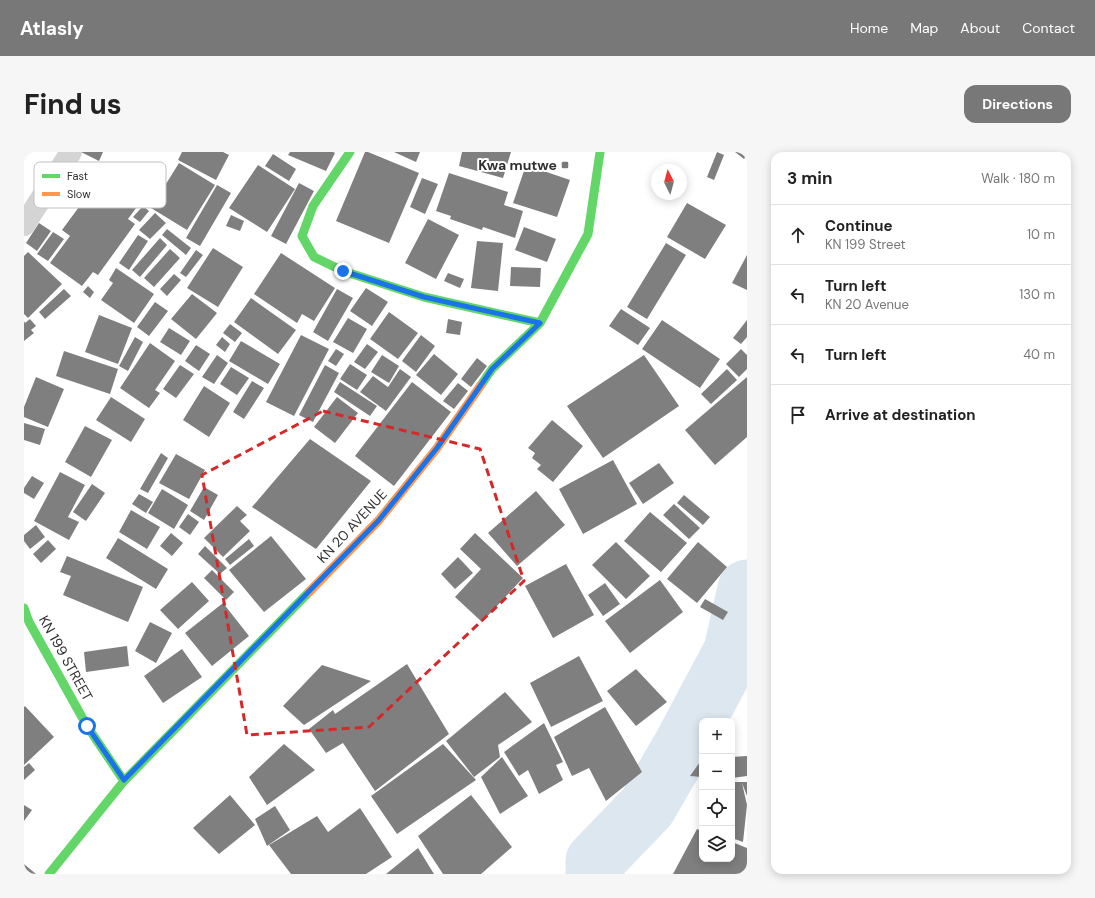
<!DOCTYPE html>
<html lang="en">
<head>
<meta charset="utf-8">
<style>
  :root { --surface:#fff; --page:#f6f6f6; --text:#222; --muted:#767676; --line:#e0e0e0; --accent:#787878 }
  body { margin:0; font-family:"DM Sans",sans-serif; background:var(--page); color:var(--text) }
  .controls { position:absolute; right:12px; bottom:12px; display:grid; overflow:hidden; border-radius:8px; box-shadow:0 2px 10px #0003 }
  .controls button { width:36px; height:36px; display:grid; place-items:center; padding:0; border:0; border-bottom:1px solid var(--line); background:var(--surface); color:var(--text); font:20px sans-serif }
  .compass { position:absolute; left:627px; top:12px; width:36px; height:36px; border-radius:50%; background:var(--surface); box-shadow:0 2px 10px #0003; rotate:354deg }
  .stop { position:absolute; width:12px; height:12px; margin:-9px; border:3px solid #1a73e8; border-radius:50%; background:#fff }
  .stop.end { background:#1a73e8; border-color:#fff; box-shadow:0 1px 4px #0008 }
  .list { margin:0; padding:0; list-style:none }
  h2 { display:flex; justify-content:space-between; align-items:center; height:52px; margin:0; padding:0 16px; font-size:17px }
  h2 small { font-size:13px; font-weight:400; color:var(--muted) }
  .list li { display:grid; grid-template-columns:26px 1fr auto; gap:12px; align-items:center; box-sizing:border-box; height:60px; padding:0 16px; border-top:1px solid var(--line) }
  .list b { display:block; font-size:15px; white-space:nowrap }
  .list p { margin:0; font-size:13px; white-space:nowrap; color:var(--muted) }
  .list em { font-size:13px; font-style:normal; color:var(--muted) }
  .icon { flex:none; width:22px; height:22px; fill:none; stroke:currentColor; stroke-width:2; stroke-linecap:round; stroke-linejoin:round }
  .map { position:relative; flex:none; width:723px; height:722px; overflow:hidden; border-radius:12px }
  header { display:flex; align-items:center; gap:24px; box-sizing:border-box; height:56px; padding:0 20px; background:var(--accent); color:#fff }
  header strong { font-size:19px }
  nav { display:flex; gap:22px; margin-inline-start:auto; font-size:14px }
  .intro { display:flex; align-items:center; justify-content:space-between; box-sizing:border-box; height:96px; padding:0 24px }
  h1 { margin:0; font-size:28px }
  .button { padding:10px 18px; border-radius:12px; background:var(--accent); color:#fff; font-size:14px; font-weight:700 }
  main { display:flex; gap:24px; padding:0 24px }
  aside { flex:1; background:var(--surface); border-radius:12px; box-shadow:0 2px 10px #0003 }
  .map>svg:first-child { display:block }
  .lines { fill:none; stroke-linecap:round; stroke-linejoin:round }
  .stream { stroke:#dde7ef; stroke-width:10 }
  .river { stroke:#dde7ef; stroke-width:59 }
  .building { fill:#7f7f7f }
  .street { stroke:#d4d4d4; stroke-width:22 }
  .fast { stroke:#63d668; stroke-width:9 }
  .slow { stroke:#ff974d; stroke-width:9 }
  .route { stroke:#1a73e8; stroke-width:5 }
  .marked { fill:none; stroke:#d62828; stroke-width:3; stroke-dasharray:8 5; stroke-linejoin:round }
  .poi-dot { fill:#787878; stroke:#fff; stroke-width:1.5 }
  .labels { text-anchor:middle; stroke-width:4; stroke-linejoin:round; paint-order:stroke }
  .poi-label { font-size:14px; font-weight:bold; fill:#303030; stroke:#fff; text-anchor:end }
  .street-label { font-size:14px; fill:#303030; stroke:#fff }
  .key { fill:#fff; stroke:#c1c1c1; stroke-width:1 }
  .key-label { font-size:11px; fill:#303030 }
</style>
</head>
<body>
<header>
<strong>Atlasly</strong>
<nav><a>Home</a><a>Map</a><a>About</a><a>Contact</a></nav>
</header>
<div class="intro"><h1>Find us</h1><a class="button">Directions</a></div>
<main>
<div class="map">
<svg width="723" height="722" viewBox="0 0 723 722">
  <rect width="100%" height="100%" fill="#fff"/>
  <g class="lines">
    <path class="stream" d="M709,499L723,495"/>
    <path class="river" d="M571,722V709L623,655L659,593L709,499L723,437"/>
  </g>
  <path class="building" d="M57,0H79L75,9Z
    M158,0H199L205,3L192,28L154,8Z
    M266,0H309L311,1L302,19L264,3Z
    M341,0H344L395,21L365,91L312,69Z
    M370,0H396L392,10Z
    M438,0H487L479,26L435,14Z
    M693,0L700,3L690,28L683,25Z
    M711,0H723V2L720,7Z
    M249,2L272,17L265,29L241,14Z
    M155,11L191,33L163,78L127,56Z
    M234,13L271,37L243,80L205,56Z
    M502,13L546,28L533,65L489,51Z
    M425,21L484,40L480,53L499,59L491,86L459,75L458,78L426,67L427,64L412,59Z
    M398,26L414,32L401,62L386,55Z
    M275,31L290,39L262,92L247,84Z
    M88,32L115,52L104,67L111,72L74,123L69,120L58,134L26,111L46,84L38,78L66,40L77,48Z
    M193,33L207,41L176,94L162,86Z
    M663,51L702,73L681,107L643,85Z
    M119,54L125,59L116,70L109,65Z
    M131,61L142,71L126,87L115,78Z
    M207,63L220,69L216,79L202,74Z
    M404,67L435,83L412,127L381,111Z
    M15,71L27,79L13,99L2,91Z
    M500,75L532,87L523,110L491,98Z
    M143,77L167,96L162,103L138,83Z
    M29,80L40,87L24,109L13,102Z
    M114,83L124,89L105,118L95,111Z
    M136,86L143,93L116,125L108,118Z
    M453,89L479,91L474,139L447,136Z
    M642,91L662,103L623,167L603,155Z
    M189,96L219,115L194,155L163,136Z
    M146,97L156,106L130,135L120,126Z
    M172,98L179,103L162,125L156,121Z
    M4,100L38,132L4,166L0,162V104Z
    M257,101L311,136L290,169L278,162L273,171L230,142Z
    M723,103V138L708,131Z
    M487,115L517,116L516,135L486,134Z
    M92,116L130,142L110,171L77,148L89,131L85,128Z
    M424,121L440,127L436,136L420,129Z
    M150,122L157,128L143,144L136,137Z
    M64,134L70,140L66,146L59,140Z
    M342,136L364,150L348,174L326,159Z
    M40,137L47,144L21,167L15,160Z
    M313,137L329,146L304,189L289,180Z
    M168,142L193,161L172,187L147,167Z
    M227,146L272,178L254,202L210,170Z
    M131,150L144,159L125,184L113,175Z
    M597,157L626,176L614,193L585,174Z
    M365,160L394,181L374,207L346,187Z
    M75,163L108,176L94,212L61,200Z
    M324,166L343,177L329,201L309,190Z
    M6,167L12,174L7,178L10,181L0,189V169L1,171Z
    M424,167L438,170L436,183L422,181Z
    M638,168L696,207L676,236L618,197Z
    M723,168V185L717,192L709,186Z
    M206,172L218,181L211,190L199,181Z
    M145,176L166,189L157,203L136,190Z
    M277,183L305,197L270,264L242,250Z
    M397,183L411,194L392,220L378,209Z
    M111,185L119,190L104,219L95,214Z
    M198,185L206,192L201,200L192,193Z
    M217,189L256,212L244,232L205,209Z
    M126,191L151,209L131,238L136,241L125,256L96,236Z
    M343,192L354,200L341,217L330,210Z
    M172,193L186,202L175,219L161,209Z
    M312,197L320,202L312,214L304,209Z
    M717,197L723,203V217L715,225L702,212Z
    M40,199L94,217L86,242L32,224Z
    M410,202L434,222L417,243L392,223Z
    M193,203L204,211L190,232L178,225Z
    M358,203L375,214L365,231L347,220Z
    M620,203L655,254L579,306L543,254Z
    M453,206L463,214L447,235L437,227Z
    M326,212L343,223L333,238L316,227Z
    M156,213L170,222L152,246L139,237Z
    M301,213L315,221L289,270L275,263Z
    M207,215L225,226L213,243L196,232Z
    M376,217L387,225L362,259L336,240L349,224L364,235Z
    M703,217L713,228L687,252L677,242Z
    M12,225L40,237L24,275L0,265V255Z
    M723,225V285L691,313L661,278Z
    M228,229L240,236L220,267L209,260Z
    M316,230L353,254L346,264L310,240Z
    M388,230L427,260L370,334L331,304Z
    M434,231L444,239L430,257L419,249Z
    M180,234L206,251L185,285L159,268Z
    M87,245L121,267L107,290L72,268Z
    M313,245L334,261L311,291L290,275Z
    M528,268L559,294L529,330L513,317L517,313L508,306L511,301L504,296Z
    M0,271L21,277L16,293L0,288Z
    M61,274L88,288L67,325L41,310Z
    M286,287L347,329L292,397L228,355Z
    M137,301L144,306L124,341L116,337Z
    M152,302L181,318L165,347L135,331Z
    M589,308L613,352L559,382L535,337Z
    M635,311L650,331L619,352L605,331Z
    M36,320L61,333L44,365L55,370L45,388L10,369Z
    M8,324L20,331L10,347L0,341V336Z
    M68,332L81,341L62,369L49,360Z
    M180,335L194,343L180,368L166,359Z
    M138,337L164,353L150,377L124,361Z
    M512,339L541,373L493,414L464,381Z
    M115,342L129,350L122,361L108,352Z
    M660,343L686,365L679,373L653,351Z
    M650,352L676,376L665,387L639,363Z
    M213,354L223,363L216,369L226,379L199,405L180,386Z
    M107,358L136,375L123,397L95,380Z
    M626,360L663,391L637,420L600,389Z
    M164,362L175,370L166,383L155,375Z
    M12,373L21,385L6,397L0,389V383Z
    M147,381L159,391L148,404L136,394Z
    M451,381L499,426L458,470L431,445L457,417L436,397Z
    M247,384L282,427L240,460L205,418Z
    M94,386L144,417L132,437L82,406Z
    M225,387L230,394L206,413L201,407Z
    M24,388L32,397L17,411L9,402Z
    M592,390L626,424L602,447L568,413Z
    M674,390L703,415L673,451L643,427Z
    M181,394L203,416L196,422L174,402Z
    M43,404L119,435L104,470L39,443L47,424L36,420Z
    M434,405L449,421L431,437L417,422Z
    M542,412L570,463L529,486L501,434Z
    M188,418L210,440L202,448L180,426Z
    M636,428L659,460L606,501L581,469Z
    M168,430L185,449L154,477L136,458Z
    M581,431L596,452L579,464L564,443Z
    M681,447L704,460L699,468L676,455Z
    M199,451L225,484L188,514L161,481Z
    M126,470L148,481L132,511L111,499Z
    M103,494L105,514L62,520L60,500Z
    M158,497L178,525L139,551L120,524Z
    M555,504L579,549L527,575L506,531Z
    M383,512L425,582L351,639L319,591L302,601L285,577L309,558L311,562Z
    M298,513L347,529L280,573L259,554Z
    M612,517L643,550L612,574L583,539Z
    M481,540L508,570L474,593L476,605L450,625L422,589Z
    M1,554L30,585L0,613V555Z
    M581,555L618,620L582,649L565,616L548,624L530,585Z
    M520,571L539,610L532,613L539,628L515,642L504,618L495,624L480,600Z
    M260,592L291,618L243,653L225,625Z
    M419,592L452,628L373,682L347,644Z
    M723,604V624L708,626V605Z
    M478,605L504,644L476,662L457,625Z
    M676,610H678V625L666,624Z
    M5,611L11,618L0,628V615Z
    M708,630H723V644L718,631L723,653L719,690L708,686Z
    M206,643L231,673L195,702L169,676Z
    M447,643L488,695L457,722H419L394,684Z
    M0,653L8,658L0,669Z
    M251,654L266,678L243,694L231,667Z
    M336,656L368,705L342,722H267L245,693L293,664L304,680Z
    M673,677L678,679V707H708V690L723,696V719L721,722H649Z
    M394,696L410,722H362Z
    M0,712L12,722H0Z"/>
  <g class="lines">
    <path class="street" d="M0,73L47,0"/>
    <path class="fast" d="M326,0L289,54L278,84L290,105L319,119L400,145L516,171
      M457,233L468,217L516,171L564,82L576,0
      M0,456L5,470L63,574L100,629
      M25,722L100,629L285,440"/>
    <path class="slow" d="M285,440L355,368L413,296L457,233"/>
  </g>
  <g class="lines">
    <path class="route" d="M63,574L100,628L355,368L413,296L468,217L516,171L400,145L319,119"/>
  </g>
  <path class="marked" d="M299,259L456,297L500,429L345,575L223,583L178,323Z"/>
  <rect class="poi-dot" x="537" y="9" width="8" height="8" rx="2"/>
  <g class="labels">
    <g class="poi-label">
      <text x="533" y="18">Kwa mutwe</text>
    </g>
    <g class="street-label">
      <text transform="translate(328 374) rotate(-47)" y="5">KN 20 AVENUE</text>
      <text transform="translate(42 506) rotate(61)" y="5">KN 199 STREET</text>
    </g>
  </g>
  <rect x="10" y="10" width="132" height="46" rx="6" class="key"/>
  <rect x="18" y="22" width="18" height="4" fill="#63d668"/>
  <rect x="18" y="40" width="18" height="4" fill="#ff974d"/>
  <g class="key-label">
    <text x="43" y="28">Fast</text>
    <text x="43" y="46">Slow</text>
  </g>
</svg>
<div class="controls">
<button>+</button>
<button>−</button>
<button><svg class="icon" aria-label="locate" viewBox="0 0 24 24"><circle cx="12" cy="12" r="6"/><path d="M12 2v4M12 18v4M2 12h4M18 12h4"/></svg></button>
<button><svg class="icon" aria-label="layers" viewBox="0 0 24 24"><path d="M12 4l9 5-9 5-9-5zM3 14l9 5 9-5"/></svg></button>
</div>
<svg class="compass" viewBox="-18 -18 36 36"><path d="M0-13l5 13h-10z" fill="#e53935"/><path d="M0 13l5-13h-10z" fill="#767676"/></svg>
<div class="stop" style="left:63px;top:574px"></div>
<div class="stop end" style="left:319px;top:119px"></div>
</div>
<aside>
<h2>3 min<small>Walk · 180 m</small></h2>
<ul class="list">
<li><svg class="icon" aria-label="ahead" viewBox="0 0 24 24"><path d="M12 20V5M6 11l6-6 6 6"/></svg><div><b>Continue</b><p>KN 199 Street</p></div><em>10 m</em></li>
<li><svg class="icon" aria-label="left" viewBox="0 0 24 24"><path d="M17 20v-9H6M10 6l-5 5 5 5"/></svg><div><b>Turn left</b><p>KN 20 Avenue</p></div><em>130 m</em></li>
<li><svg class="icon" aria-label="left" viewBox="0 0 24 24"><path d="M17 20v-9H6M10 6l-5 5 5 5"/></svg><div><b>Turn left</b></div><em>40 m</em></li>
<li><svg class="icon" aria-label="arrive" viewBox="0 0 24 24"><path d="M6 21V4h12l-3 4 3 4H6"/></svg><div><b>Arrive at destination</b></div></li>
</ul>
</aside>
</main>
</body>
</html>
